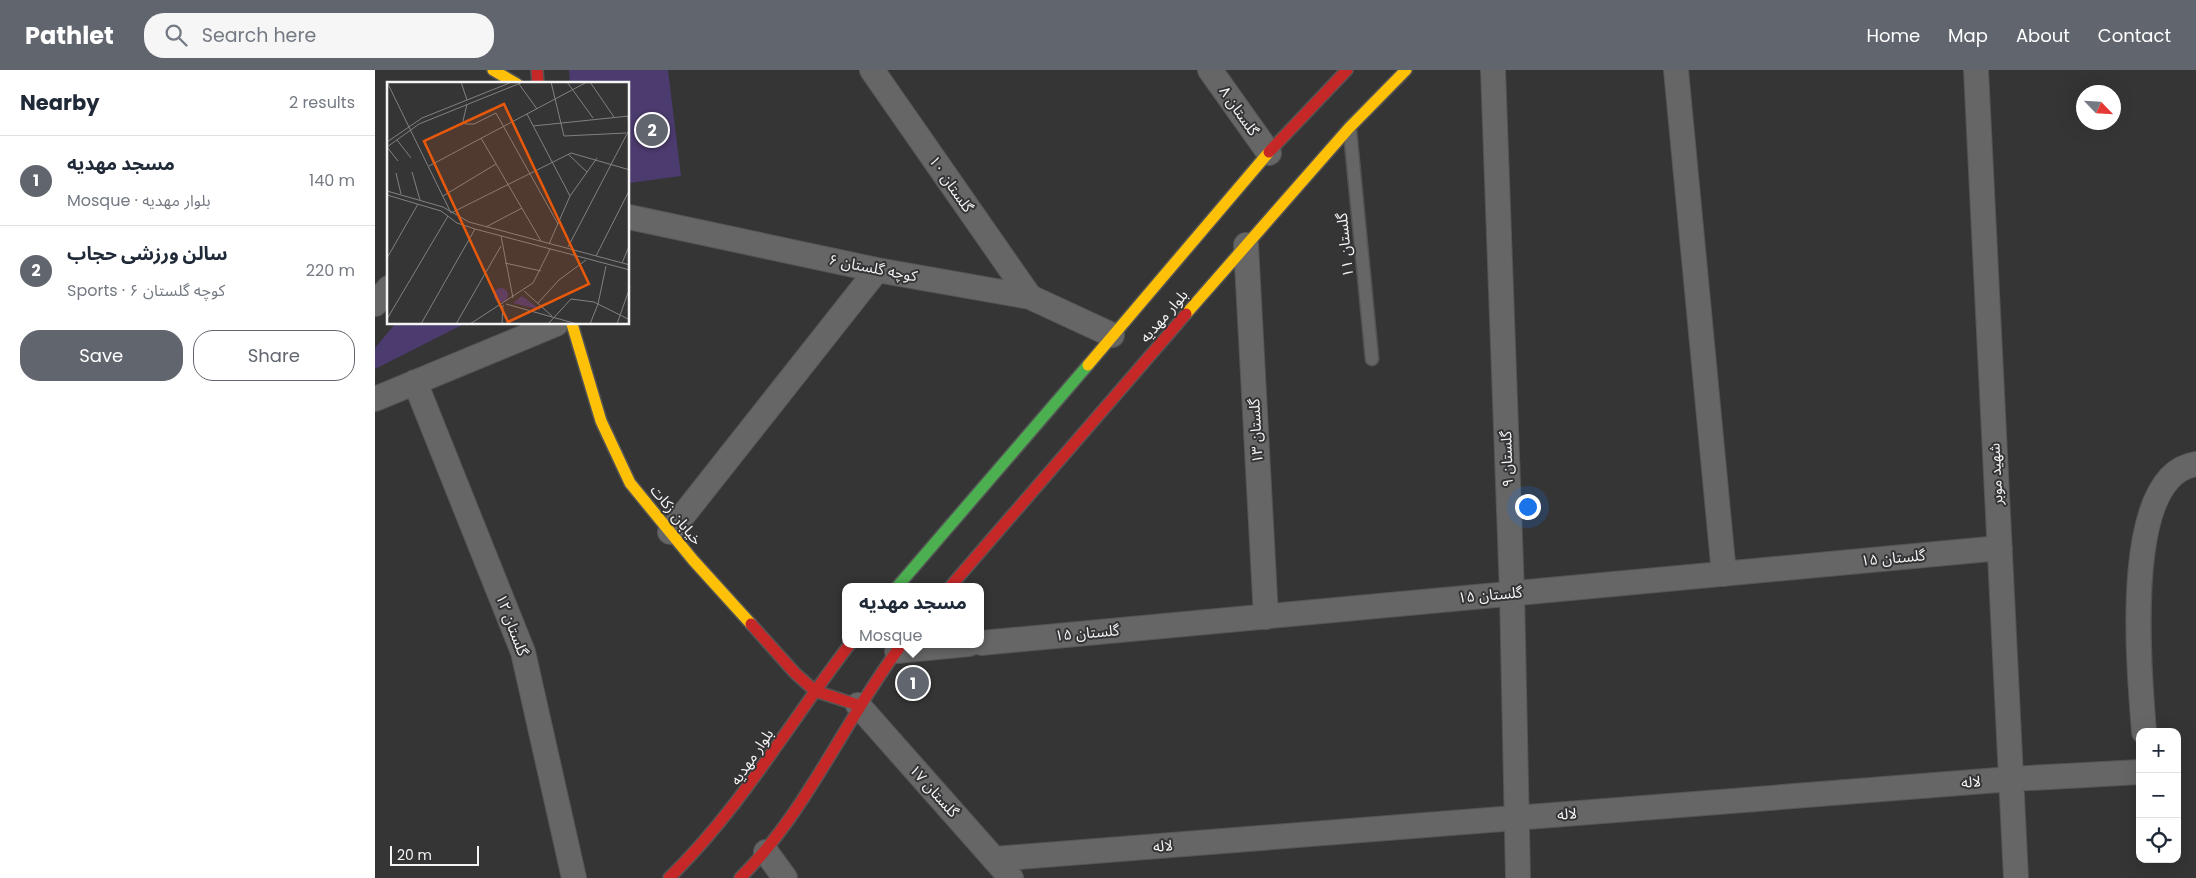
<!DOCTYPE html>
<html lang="en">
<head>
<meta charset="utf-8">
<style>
  :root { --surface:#fff; --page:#f6f6f7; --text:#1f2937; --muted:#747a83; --line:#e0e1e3; --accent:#61666e }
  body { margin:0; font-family:Poppins,"Noto Sans Arabic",sans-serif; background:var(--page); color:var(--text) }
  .controls { position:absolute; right:15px; bottom:15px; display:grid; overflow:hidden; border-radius:10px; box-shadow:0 5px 20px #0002 }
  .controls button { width:45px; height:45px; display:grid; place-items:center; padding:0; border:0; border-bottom:1px solid var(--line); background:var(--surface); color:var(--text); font:25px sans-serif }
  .compass { position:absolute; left:1701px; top:15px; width:45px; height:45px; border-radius:50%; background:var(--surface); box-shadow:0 5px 20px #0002; rotate:115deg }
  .scale { position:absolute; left:15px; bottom:12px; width:89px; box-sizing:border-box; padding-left:5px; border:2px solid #f4f4f5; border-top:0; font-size:14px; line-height:18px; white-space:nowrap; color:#f4f4f5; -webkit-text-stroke:4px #343436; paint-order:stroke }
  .you { position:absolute; left:1152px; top:436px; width:18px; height:18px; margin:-12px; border:4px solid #fff; border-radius:50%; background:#1a73e8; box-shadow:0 0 0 8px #1a73e833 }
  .badge { display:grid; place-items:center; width:32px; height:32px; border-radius:50%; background:var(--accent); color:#fff; font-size:16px; font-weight:700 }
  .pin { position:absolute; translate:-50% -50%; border:2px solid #fff; box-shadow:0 1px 5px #0006 }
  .popup { position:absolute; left:467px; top:513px; width:142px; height:65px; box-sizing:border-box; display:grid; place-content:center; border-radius:10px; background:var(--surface); filter:drop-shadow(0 1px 4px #0005); font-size:16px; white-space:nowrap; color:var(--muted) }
  .popup b { font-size:19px; color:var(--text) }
  .popup::after { content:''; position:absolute; left:50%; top:100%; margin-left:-10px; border:10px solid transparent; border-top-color:var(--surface) }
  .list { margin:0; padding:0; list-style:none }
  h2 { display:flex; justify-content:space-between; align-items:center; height:65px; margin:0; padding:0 20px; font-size:21px }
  h2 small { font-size:16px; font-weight:400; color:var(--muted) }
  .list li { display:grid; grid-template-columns:32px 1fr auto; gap:15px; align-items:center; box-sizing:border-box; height:90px; padding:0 20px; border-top:1px solid var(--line) }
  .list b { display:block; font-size:19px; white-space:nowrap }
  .list p { margin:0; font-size:16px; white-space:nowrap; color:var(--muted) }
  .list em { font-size:16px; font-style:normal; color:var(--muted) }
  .actions { display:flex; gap:10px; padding:15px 20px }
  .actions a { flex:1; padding:11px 0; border:1px solid var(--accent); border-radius:20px; text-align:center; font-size:18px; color:var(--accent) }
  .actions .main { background:var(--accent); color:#fff }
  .icon { flex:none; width:28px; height:28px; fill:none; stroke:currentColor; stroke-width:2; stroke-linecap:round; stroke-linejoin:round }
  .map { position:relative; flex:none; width:1821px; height:808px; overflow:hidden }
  header { display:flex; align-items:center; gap:30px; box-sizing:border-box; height:70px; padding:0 25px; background:var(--accent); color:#fff }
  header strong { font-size:24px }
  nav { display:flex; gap:28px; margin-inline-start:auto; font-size:18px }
  .search { width:350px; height:45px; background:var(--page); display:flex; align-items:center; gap:12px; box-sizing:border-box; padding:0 18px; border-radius:20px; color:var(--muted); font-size:19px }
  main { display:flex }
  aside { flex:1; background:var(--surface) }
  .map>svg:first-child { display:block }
  .green { fill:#4c3b6e }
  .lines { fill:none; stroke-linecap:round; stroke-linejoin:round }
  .lane-casing { stroke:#545455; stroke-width:15 }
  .street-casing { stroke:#545455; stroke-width:26 }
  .fast-casing { stroke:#545455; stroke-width:14 }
  .slow-casing { stroke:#545455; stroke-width:14 }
  .jam-casing { stroke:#545455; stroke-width:14 }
  .lane { stroke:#666667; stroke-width:12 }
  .street { stroke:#666667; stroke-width:24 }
  .fast { stroke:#4caf50; stroke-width:11 }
  .slow { stroke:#ffc107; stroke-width:11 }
  .jam { stroke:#c62828; stroke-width:11 }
  .labels { text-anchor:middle; stroke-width:4; stroke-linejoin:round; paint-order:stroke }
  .street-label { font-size:15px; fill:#f4f4f5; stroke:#343436 }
  .inset-road { fill:none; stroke:#818182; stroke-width:1 }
  .view { fill:#e8590c; fill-opacity:0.15; stroke:#e8590c; stroke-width:2.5 }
  .inset-edge { fill:none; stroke:#f4f4f5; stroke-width:2.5 }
</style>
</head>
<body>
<header>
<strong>Pathlet</strong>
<div class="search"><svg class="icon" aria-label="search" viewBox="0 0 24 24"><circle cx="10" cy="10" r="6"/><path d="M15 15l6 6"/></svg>Search here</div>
<nav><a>Home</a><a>Map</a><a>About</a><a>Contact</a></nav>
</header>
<main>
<aside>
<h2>Nearby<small>2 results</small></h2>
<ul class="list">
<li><span class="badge">1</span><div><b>مسجد مهدیه</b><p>Mosque · بلوار مهدیه</p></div><em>140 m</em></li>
<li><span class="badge">2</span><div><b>سالن ورزشی حجاب</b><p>Sports · کوچه گلستان ۶</p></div><em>220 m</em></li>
</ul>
<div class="actions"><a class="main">Save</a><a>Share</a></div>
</aside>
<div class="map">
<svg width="1821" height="808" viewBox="0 0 1821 808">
  <rect width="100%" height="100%" fill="#353535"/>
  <path class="green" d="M194,0H293L306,106L254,113V14H195Z
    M20,254H89L0,299V278Z"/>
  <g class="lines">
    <defs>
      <path id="lane" d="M975,61L997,289"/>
      <path id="street" d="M497,0L655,227
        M835,0L894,83
        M1118,0L1137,523L1143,808
        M1301,0L1349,504
        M1601,0L1641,808
        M254,147L502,200L655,227L737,265
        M871,175L891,547
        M0,234L14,218
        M40,312L148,582L199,808
        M0,329L181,254
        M295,462L502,200
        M606,573L1625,478
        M522,581L594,574
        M483,635L636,808
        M1769,662C1765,607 1744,405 1821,394
        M391,782L410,808
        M619,789L1636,709L1765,702"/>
      <path id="fast" d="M522,517L713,295"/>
      <path id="slow" d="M118,0L142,14
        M811,244L974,58L1031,0
        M197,254L226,351L255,413L318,490L376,554
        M713,295L894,82"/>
      <path id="jam" d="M162,0L163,14
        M894,82L972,0
        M575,517L811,244
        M376,554L420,603L440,621L483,635
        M294,808C366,738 414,653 475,574
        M365,808C432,742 470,649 527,574"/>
    </defs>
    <use href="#lane" class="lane-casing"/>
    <use href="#street" class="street-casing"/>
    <use href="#fast" class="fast-casing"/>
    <use href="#slow" class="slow-casing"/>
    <use href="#jam" class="jam-casing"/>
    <use href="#lane" class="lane"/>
    <use href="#street" class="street"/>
    <use href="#fast" class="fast"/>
    <use href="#slow" class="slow"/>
    <use href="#jam" class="jam"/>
  </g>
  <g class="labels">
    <g class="street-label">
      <text transform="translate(864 41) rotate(55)" y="5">گلستان ۸</text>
      <text transform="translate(576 114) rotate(55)" y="5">گلستان ۱۰</text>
      <text transform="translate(970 175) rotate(-96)" y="5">گلستان ۱۱</text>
      <text transform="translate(498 198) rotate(11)" y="5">کوچه گلستان ۶</text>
      <text transform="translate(789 246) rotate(-49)" y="5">بلوار مهدیه</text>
      <text transform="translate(881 361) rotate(-93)" y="5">گلستان ۱۳</text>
      <text transform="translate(1132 389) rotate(-92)" y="5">گلستان ۹</text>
      <text transform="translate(1621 404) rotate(-93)" y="5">شهید موبر</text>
      <text transform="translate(301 445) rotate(51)" y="5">خیابان زکات</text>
      <text transform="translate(1518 488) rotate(-5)" y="5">گلستان ۱۵</text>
      <text transform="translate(1115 525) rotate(-5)" y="5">گلستان ۱۵</text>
      <text transform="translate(137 555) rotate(69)" y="5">گلستان ۱۲</text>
      <text transform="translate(712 563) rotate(-5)" y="5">گلستان ۱۵</text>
      <text transform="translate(377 687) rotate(-56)" y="5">بلوار مهدیه</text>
      <text transform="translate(1596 712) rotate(-4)" y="5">لاله</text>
      <text transform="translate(559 721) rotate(48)" y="5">گلستان ۱۷</text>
      <text transform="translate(1192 744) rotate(-4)" y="5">لاله</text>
      <text transform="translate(788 776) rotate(-5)" y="5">لاله</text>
    </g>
  </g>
  <g transform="translate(12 12)">
    <rect width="242" height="242" fill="#353535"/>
    <path d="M107 213a7 7 0 1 1 14 0a7 7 0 1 1-14 0ZM135,214L154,228L126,221Z" fill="#4c3b6e"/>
    <path class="inset-road" d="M0,0L64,131L184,71L243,88M74,0L80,18M164,0L177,54L239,51M180,0L206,36M203,0L227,35M132,2L150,27M80,22L76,39L78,42H87L109,31L171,142M140,32L183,114M146,44L242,34M94,56L154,159M10,58L24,76M0,60L35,36L125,0M0,65L11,79M0,65L32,42L136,0M181,72L200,90M42,84L200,0M25,90L33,118M9,91L14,112M0,109L56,125L82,140L243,183M0,113L54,129L70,141L88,147L243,188M56,114L109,82M99,145L135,126M114,154L126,216M162,162L183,114L210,76M181,165L242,48L241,34M209,174L243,107M0,176L31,122M118,181L154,189M235,181L243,162M137,209L165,234M151,221L172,198L199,178M119,222L190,242M0,237L61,134M34,242L88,147M69,242L114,164M83,242L146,201L163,167M115,242L116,223M161,242L184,217L207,220L243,238M203,242L211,222L219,184M230,242L243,205"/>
    <path class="view" d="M117,22L202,202L121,240L37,59Z"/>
    <rect width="242" height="242" class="inset-edge"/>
  </g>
</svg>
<div class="controls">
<button>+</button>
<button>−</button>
<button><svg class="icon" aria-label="locate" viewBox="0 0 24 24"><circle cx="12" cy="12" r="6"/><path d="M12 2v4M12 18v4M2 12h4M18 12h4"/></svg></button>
</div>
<svg class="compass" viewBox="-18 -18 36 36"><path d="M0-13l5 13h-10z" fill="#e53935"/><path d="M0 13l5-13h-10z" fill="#747a83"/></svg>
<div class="scale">20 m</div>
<div class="you"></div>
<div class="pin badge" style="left:538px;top:613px">1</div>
<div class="popup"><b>مسجد مهدیه</b>Mosque</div>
<div class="pin badge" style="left:277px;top:60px">2</div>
</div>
</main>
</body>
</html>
